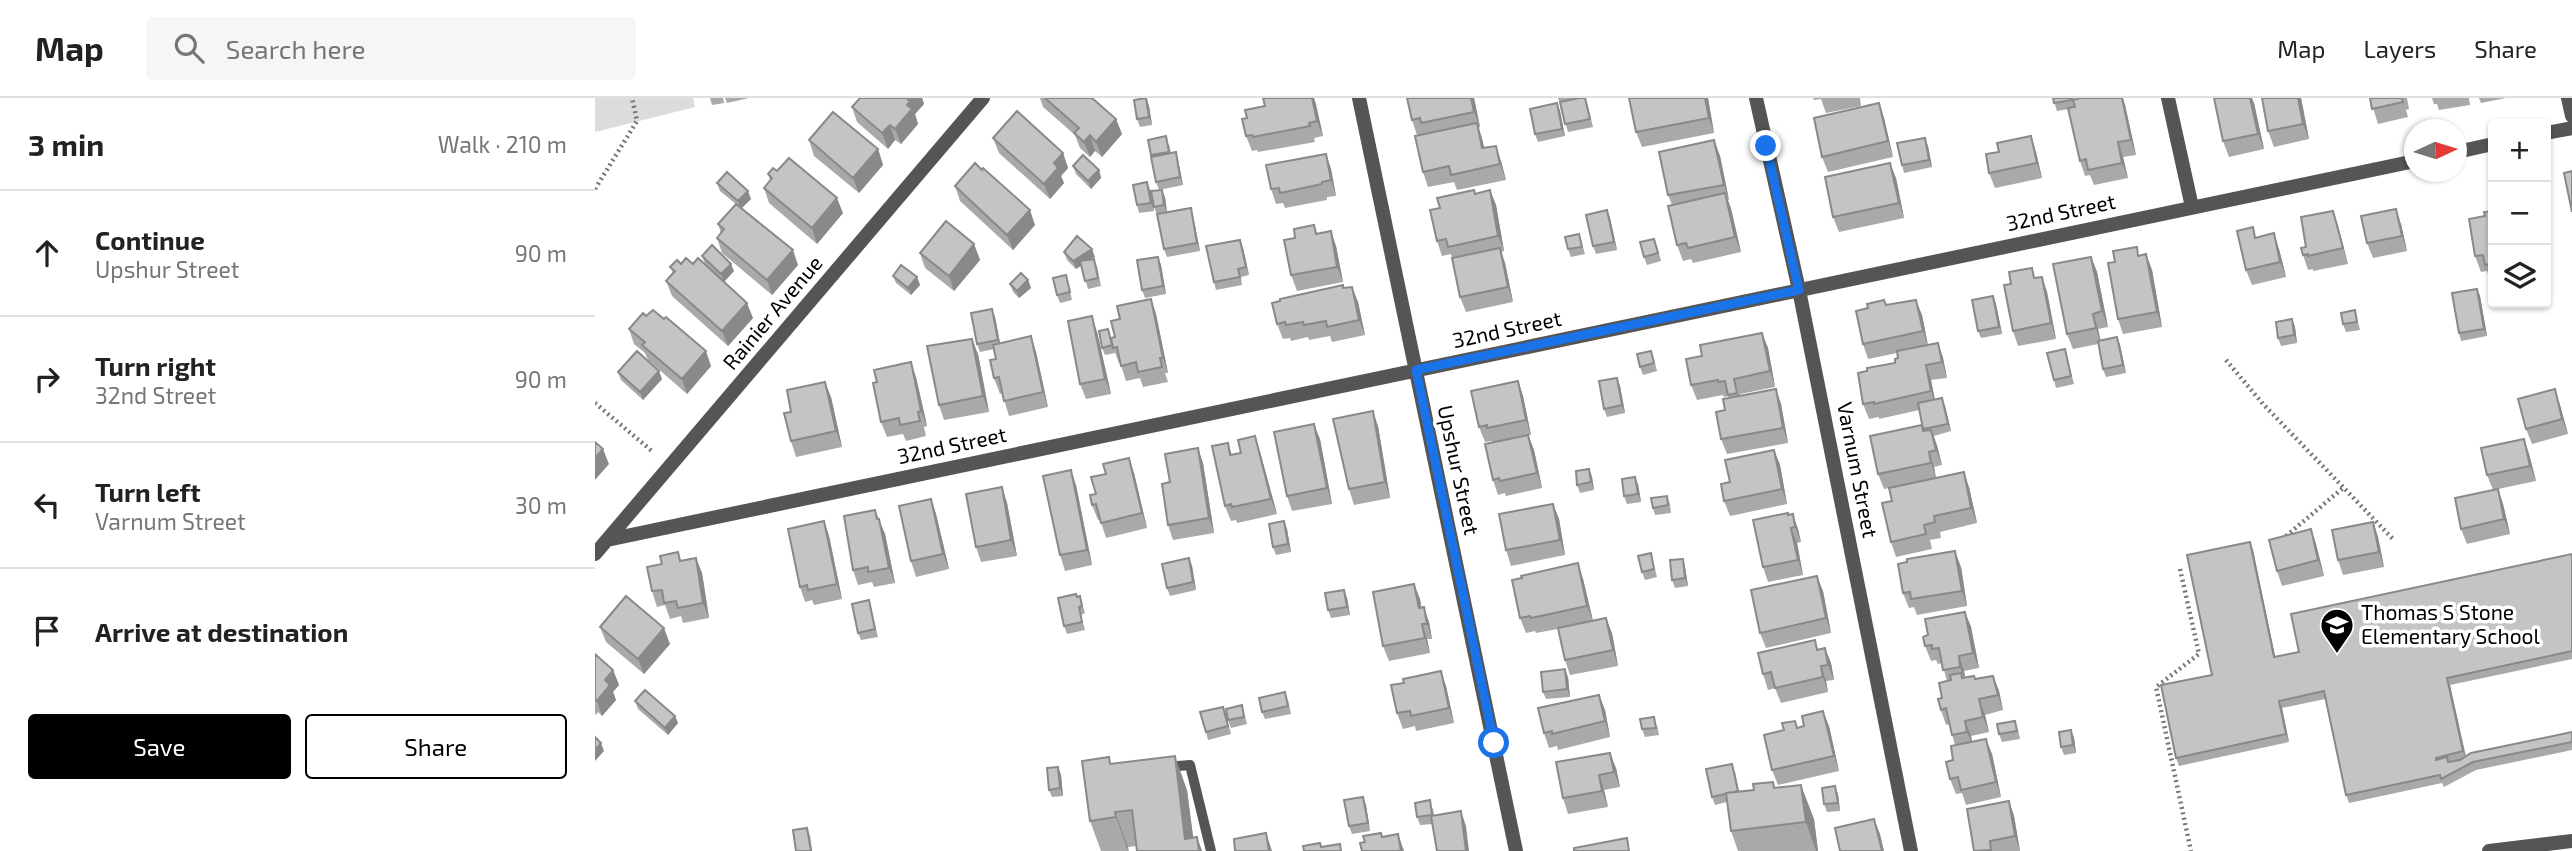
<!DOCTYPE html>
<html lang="en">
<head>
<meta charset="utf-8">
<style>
  :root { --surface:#fff; --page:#f6f6f6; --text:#222; --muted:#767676; --line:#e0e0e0; --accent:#000 }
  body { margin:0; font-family:"Exo 2",sans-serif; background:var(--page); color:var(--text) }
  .controls { position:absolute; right:21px; top:21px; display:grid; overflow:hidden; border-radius:7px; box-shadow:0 2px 5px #0004 }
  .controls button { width:63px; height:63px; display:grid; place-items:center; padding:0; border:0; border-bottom:2px solid var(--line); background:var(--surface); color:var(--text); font:35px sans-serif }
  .compass { position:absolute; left:1809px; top:21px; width:63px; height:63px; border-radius:50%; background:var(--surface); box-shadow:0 2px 5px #0004; rotate:86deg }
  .stop { position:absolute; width:21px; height:21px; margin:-16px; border:5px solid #1a73e8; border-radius:50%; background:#fff }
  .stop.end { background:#1a73e8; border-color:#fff; box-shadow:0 2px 7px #0008 }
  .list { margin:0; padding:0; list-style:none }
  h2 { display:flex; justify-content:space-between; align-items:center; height:91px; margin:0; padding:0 28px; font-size:30px }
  h2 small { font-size:23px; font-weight:400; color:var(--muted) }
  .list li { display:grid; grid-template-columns:46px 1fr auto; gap:21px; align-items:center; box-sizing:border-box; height:126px; padding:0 28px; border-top:2px solid var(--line) }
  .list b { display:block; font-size:26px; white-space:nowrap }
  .list p { margin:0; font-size:23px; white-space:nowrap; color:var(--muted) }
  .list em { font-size:23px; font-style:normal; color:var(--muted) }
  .actions { display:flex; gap:14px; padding:21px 28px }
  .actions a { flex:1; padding:16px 0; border:2px solid var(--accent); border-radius:7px; text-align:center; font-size:24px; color:var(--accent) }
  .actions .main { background:var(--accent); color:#fff }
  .icon { flex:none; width:38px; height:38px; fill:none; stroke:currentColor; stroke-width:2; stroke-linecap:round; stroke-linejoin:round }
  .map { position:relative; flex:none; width:1977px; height:753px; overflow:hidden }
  header { display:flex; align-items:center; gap:42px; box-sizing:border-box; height:98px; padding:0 35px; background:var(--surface); border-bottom:2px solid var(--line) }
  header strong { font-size:33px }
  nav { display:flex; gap:38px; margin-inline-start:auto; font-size:24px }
  .search { width:490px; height:63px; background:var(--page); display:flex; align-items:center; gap:18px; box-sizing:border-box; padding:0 24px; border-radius:7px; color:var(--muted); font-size:26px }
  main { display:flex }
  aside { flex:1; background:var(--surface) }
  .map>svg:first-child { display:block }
  .green { fill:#dcdcdc }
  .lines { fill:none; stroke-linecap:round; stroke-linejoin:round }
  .path { stroke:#777; stroke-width:4.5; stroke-dasharray:2 3.5; stroke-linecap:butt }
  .service { stroke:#555; stroke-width:10 }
  .minor { stroke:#555; stroke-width:14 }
  .tertiary { stroke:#555; stroke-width:14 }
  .wall { fill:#a9a9a9 }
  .shaded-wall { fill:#898989 }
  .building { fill:#c4c4c4; stroke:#898989; stroke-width:2 }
  .route { stroke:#1a73e8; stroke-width:9 }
  .labels { text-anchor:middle; stroke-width:7; stroke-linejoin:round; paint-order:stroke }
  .street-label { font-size:21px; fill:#000; stroke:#fff }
  .poi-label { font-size:21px; fill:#000; stroke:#fff; text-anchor:start }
</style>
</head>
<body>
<header>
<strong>Map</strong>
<div class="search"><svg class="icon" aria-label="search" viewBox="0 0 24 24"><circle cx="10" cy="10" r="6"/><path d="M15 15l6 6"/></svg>Search here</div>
<nav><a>Map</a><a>Layers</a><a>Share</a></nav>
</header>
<main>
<aside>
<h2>3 min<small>Walk · 210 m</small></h2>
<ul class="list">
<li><svg class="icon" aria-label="ahead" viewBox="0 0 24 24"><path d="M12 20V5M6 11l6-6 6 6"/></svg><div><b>Continue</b><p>Upshur Street</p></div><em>90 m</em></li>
<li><svg class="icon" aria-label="right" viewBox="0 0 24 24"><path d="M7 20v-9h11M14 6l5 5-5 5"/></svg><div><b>Turn right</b><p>32nd Street</p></div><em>90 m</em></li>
<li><svg class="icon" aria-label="left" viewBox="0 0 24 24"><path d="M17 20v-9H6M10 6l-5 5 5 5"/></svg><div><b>Turn left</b><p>Varnum Street</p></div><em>30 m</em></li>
<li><svg class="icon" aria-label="arrive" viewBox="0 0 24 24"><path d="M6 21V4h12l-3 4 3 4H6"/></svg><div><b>Arrive at destination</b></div></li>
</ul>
<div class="actions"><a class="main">Save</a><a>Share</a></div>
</aside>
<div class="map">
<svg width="1977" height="753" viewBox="0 0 1977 753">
  <rect width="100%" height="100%" fill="#fff"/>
  <path class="green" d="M0,0H98L100,9L0,34Z"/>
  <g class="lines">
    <path class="path" d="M0,91L42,23L37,0
      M1631,262L1668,306L1798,441
      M0,305L58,354
      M1691,438L1748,390
      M1585,471L1604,556L1561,589L1596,753"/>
    <path class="service" d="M571,669L595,667L616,753"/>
    <path class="minor" d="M764,0L921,753
      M1161,0L1204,192L1316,753
      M1573,0L1597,109
      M1973,0L1977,18
      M1951,35L1977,30
      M1862,54L1898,46
      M12,442L1820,63
      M0,456L388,0"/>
    <path class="tertiary" d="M1894,753L1977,743"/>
  </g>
  <path class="wall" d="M115,0H128L129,5L117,7Z
    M130,0H154L132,5Z
    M265,0H327L329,6L320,16L323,26L306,46L300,42L293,51L262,24L257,9Z
    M445,0H497L521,21L527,36L507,59L500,53L495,59L485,50L480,37L448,9Z
    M551,0L554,8L557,27L545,29L542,21Z
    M668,0H719L728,38L719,40L720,44L663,54L662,52L657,53L651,38L652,20L670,8Z
    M812,0H879L885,29L883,30L889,50L906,63L911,82L862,92L859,84L833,89L828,74L822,37L817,22Z
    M963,0H991L998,29L973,34Z
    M1113,0L1119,35L1047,49L1041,34Z
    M1218,0H1265L1266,8L1231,15L1226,1L1219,2Z
    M1458,0H1479V1L1530,7L1541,57L1528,59L1533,80L1499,87L1495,77L1490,78L1485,63L1474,11L1462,13Z
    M1667,0H1706L1714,41L1679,49L1673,33Z
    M1775,0H1812L1814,11L1811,12L1813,19L1783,26Z
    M1837,0H1874L1875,7L1844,12L1842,6H1839Z
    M1884,0H1911L1886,5Z
    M962,5L965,13L970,38L943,44L940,36Z
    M1284,5L1289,20L1298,59L1233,74L1227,59Z
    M1659,5L1669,51L1634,59L1628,43Z
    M398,40L468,55L473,70L466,78L469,85L455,101L404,55Z
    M214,42L283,51L288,67L264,95L219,58Z
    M1119,42L1125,58L1134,102H1133L1146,154L1098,165L1096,161L1088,163L1082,147L1077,107L1073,97Z
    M574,46L576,55L581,54L583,62L588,87L564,92L561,84L556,57Z
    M1333,48L1337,69L1309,75L1307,67Z
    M1441,54L1447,80L1400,90L1394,75Z
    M731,56L736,71L741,98L732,99V102L690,110L688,105L681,106L676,91Z
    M478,68L504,72L506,80L496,91L481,76Z
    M173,76L248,115L222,146L174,105L169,90L175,82Z
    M1301,80L1309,120L1244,134L1238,119Z
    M122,85L156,101L146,110L203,167L177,197L127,155L122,140L126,135L123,126L141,106L125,93Z
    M360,88L440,127L418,152L365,103Z
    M555,92L559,113L544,115L542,107Z
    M895,92L901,107L909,153L906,154L910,165L918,204L871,214L865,199L856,156L847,158L842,143L845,110Z
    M570,99L572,114L598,118L605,153L572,159L569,151L562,117L559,109Z
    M1012,112L1015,120L1022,152L1001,156L998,148Z
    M1738,113L1743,128L1753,166L1718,173V171L1713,172L1708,157L1711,149Z
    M1898,113V181L1895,182L1892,173L1886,174L1880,158L1890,118Z
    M1806,126L1812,153L1778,160L1772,145Z
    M719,127L722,135L741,148L748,184L702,193L696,177L700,140Z
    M984,136L990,156L976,159L973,151Z
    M379,146L385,162L359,193L330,170L325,155Z
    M1062,148L1066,163L1052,167L1049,159Z
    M648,150L654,177L646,179L647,187L621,192L619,184Z
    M1684,151L1691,179L1657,187L1651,172Z
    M469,154L500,159L496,161L502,168L506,188L493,191L486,167L481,171L472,162Z
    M1551,156L1557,172L1567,229L1528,236L1523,221L1545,158Z
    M107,158L139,173L129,184L110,166Z
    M1496,159L1502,174L1513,229L1503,231L1506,243L1522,239L1525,247L1531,275L1511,279L1508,271L1503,246L1478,251L1472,236Z
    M86,166L158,220L133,248L77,198L71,183L78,175L75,169Z
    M566,167L571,196L550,200L547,192Z
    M471,177L477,202L465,205L462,197Z
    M298,178L322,179L325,187L316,197L301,185Z
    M1447,179L1452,194L1461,241L1423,248L1418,233L1441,180Z
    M433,182L436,190L424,200L418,194L415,186Z
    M757,189L763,204L770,237L737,244L735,238L714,242L713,239L696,243L695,240L688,241L682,226L749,190Z
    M1882,191L1885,198L1892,238L1866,243L1864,235Z
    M1398,198L1401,206L1407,236L1386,240L1383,233Z
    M556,201L561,216L573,275H570L573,284L548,289L545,280L531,283L525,264L524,265L519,252L520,255L510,257L507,250L516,239L517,243L520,239L525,221Z
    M1291,207L1327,217L1333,247L1343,245L1348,260L1352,280L1336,282L1340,301L1350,308L1356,333L1339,338L1347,367L1339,369L1341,380L1374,389L1382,425L1345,434L1346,440L1335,442L1337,451L1301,459L1296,444L1297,403L1294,390L1289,391L1283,376L1327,327L1324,312L1284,321V319L1274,321L1268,306L1272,273L1300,265L1303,260L1302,255L1273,261L1268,246Z
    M1760,212L1765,232L1751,234L1748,226Z
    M51,218L116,268L92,296L53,262L50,255L39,246L34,231Z
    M400,219L405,245L441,254L453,309L414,318L407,295L405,296L399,280L401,261L399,251L385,254L382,246Z
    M1697,221L1700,229L1702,245L1686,248L1683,240Z
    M502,234L516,296L491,301L485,286Z
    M1167,235L1173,250L1180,289L1145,296V298L1181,291L1186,306L1193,345L1132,356L1126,341L1130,312L1134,300L1133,298L1129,299L1128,297L1102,302L1096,287L1107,258Z
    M1470,251L1479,286L1461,290L1459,282Z
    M383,256L394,314L349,322L344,307Z
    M1059,261L1062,273L1048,277L1045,269Z
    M23,274L67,281L48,302L26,282Z
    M321,279L332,328L329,329L331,338L311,343L308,336L292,339L286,324L282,284Z
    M923,283L928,298L936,337H933L939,352L947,390L911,398L910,395L903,397L898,382L897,343L890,344L884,329Z
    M1025,288L1030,315L1012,319L1009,311Z
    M236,299L247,349L201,359L196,343V314Z
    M1965,307L1973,336L1937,346L1931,331Z
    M783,328L795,400L759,407L754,391Z
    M725,341L737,406L697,413L692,398Z
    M1929,341L1934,356L1941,383L1903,391L1908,406L1915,436L1872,446L1866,431L1898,392L1892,377Z
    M633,345L637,357L665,354L682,416L642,425L641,422L636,423L630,408Z
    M1179,352L1185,367L1192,406L1135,418L1129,403L1135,384Z
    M608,365L619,435L578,442L573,427L575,384Z
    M994,371L997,379L999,392L985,395L982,387Z
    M539,375L552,430L511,440L505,421L503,422L497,407L501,396Z
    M1043,386L1046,404L1032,406L1029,398Z
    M481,387L497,467L470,473L465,457Z
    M407,389L412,405L422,458L386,464L381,449Z
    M1072,398L1075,406L1076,415L1060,417L1058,410Z
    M336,401L341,416L354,471L321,479L316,463Z
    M958,406L964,421L970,457L916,468L911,452Z
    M1193,417L1203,431L1206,444L1202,445L1208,477L1173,484L1168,469Z
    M283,421L290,436L300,485L279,489L277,484L263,487L258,472Z
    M229,423L234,438L247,501L219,507L217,502L210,504L205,489Z
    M689,423L692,431L696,454L681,457L678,449Z
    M1778,424L1783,439L1789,469L1748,477L1743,462Z
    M1716,431L1721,446L1729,478L1687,488L1682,473Z
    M1658,452L1680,559L1704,554L1977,456V561L1855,587L1871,658L1977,634V652L1881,672L1849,689L1847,685L1754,705L1751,697L1730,601L1687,610L1694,644L1584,668L1581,660L1617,577Z
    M1056,455L1062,479L1050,482L1047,474Z
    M101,460L107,475L114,520L88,525L86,518L75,521L70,507L62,509L57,493L86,463Z
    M594,460L597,468L601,492L575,498L572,490Z
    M1088,461L1090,469L1093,488L1080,490L1077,482Z
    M983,465L988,481L998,523L1017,535L1023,568L975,577L970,562L963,531L941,535L940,533L931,535L925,520Z
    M1366,469L1372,508L1322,517L1319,509L1314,510L1308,495Z
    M819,486L825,501L826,510L834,524L837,541H832L835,555L794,563L788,548Z
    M749,492L752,500L755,517L736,520L733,512Z
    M1228,493L1236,535L1171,550L1165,535Z
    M485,498L490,515L486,517L490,532L472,536L469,528L482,499Z
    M274,502L283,539L266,542L263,535Z
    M1370,514L1376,529L1384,570L1369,573L1370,580L1380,581L1398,578L1404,593L1408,612L1390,617L1394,634L1376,638L1377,644L1397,656L1406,699L1371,707L1367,695L1361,696L1355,681L1360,647L1354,626L1351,627L1346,612L1347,600L1352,583L1347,565L1343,566L1341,562L1336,563L1330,548L1333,537Z
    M5,529L75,546L49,576L11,544Z
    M1220,542L1223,552L1230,550L1236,565L1239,582L1231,583L1233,594L1186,605L1180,590L1173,592L1168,576Z
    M0,556L18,572L24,587L18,594L21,602L7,618L3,614L1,617L0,616Z
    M973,579L975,599L951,601L948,594Z
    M851,588L859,625L821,633L820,628L808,631L802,615Z
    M1004,597L1010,612L1015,639L963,652L962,648L954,650L949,635Z
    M693,602L696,616L670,621L667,614Z
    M40,603L80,618L83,625L73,637L43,611Z
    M647,607L652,626L636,630L633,622Z
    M631,616L636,636L613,642L611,634Z
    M1200,623L1203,630L1234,628L1244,673L1183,687L1177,672L1189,632Z
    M1062,627L1064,637L1050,639L1047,631Z
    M1423,631L1425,641L1407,644L1404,636Z
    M1476,632L1479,640L1481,655L1469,657L1466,649Z
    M514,659L516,666L592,692L598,740L602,739L607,753H542V748L533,749L534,753H506L495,723Z
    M961,664L1021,670L1025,689L1009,692L1013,709L973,716L968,700Z
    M463,669L466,677L468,698L457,699L454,692Z
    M1140,673L1144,694L1159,692L1178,684L1180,689L1219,721L1223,753H1143L1136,733L1132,704L1120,707L1117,699Z
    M1243,696L1245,713L1232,714L1229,706Z
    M1414,703L1419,718L1425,753H1379Z
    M771,707L775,733L757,736L754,728Z
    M838,710L839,717L871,728L838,726L825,727L822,719Z"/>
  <path class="shaded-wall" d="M315,0H327L329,6L320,16L323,26L306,46L300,31Z
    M551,0L554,8L557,27L554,19Z
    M717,0H719L721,6L728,38L722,23Z
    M876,0H879L885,29L879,14Z
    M1110,0H1113L1119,35L1114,20Z
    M1527,0H1528L1530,7L1541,57L1536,42Z
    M1655,0H1657L1659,5L1669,51L1663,36Z
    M1703,0H1706L1714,41L1708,26Z
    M962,5L965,13L970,38L967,31Z
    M1284,5L1289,20L1298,59L1293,43Z
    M521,21L527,36L507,59L501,44Z
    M882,25L887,40L893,66L887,50Z
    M295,27L300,42L293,51L287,35Z
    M495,37L500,53L495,59L489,44Z
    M1436,38L1441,54L1447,80L1442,65Z
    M1330,40L1333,48L1337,69L1334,62Z
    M1119,42L1125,58L1134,102L1129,87Z
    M1523,44L1528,59L1533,80L1527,65Z
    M901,48L906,63L911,82L905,66Z
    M283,51L288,67L264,95L258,80Z
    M581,54L583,62L588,87L585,79Z
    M468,55L473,70L466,78L469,85L455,101L449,86L459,65Z
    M731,56L736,71L741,98L736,82Z
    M1295,65L1301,80L1309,120L1304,105Z
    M504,72L506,80L496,91L493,83Z
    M552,84L555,92L559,113L556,105Z
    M567,92L570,99L572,115L569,107Z
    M895,92L901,107L909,153L903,138Z
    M153,93L156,101L146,111L143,103Z
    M1130,95L1136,110L1146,154L1140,139Z
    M242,100L248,115L222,146L217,130Z
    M596,110L598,118L605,153L602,145Z
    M1801,111L1806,126L1812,153L1807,138Z
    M435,112L440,127L418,152L412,137Z
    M1012,112L1015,120L1022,152L1019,144Z
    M1738,113L1743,128L1753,166L1748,150Z
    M736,133L741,148L748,184L742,169Z
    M1679,135L1684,151L1691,179L1685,164Z
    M645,142L648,150L654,177L651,169Z
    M379,146L385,162L359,193L354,178Z
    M905,150L910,165L918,204L913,189Z
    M497,151L500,159L481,171L478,163Z
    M198,152L203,167L177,197L172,182Z
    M1551,156L1557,172L1567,229L1562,214Z
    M563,159L566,167L571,196L568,188Z
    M1496,159L1502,174L1513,229L1507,213Z
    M136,166L139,173L129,184L126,176Z
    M322,179L325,187L316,197L313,190Z
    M1447,179L1452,194L1461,241L1456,225Z
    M433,182L436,190L424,200L422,193Z
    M757,189L763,204L770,237L764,222Z
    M1882,191L1885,198L1892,238L1889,231Z
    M1398,198L1401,206L1407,236L1404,229Z
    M556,201L561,216L573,275L568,260Z
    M1321,202L1327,217L1333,248L1328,233Z
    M152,205L158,220L133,248L127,233Z
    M397,211L400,219L406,250L403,242Z
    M1498,216L1503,231L1506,246L1501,230Z
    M497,218L502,234L516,296L510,281Z
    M1697,221L1700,229L1702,245L1699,237Z
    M1167,235L1173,250L1180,289L1175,273Z
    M436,238L441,254L453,309L448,294Z
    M1522,239L1525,247L1531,275L1528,267Z
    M377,241L383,256L394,314L388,298Z
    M1343,245L1348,260L1352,280L1347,264Z
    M111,253L116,268L92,296L87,281Z
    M316,264L321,279L332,328L326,313Z
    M1331,267L1336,282L1341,308L1336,293Z
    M64,273L67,281L48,302L45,294Z
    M1022,280L1025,288L1030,315L1027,307Z
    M923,283L928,298L936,337L931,322Z
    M230,284L236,299L247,349L241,333Z
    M1181,291L1186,306L1193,345L1188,330Z
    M1960,291L1965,307L1973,336L1967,321Z
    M1347,300L1350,308L1356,333L1353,326Z
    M778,313L783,328L795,400L790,384Z
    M719,326L725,341L737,406L732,390Z
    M1336,332L1342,347L1347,367L1341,352Z
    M933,337L939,352L947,390L942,375Z
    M660,338L665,354L682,416L676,401Z
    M1929,341L1934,356L1941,383L1935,368Z
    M603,350L608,365L619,435L614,420Z
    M8,351L14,366L0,382V360Z
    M1179,352L1185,367L1192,406L1187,391Z
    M1334,354L1339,369L1341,380L1336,365Z
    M534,360L539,375L552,430L547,415Z
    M994,371L997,379L999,392L996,384Z
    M476,372L481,387L497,467L492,452Z
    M1369,374L1374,389L1382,425L1376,410Z
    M1040,379L1043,386L1046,404L1043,396Z
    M407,389L412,405L422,458L416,442Z
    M1903,391L1908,406L1915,436L1909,421Z
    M336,401L341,416L354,471L348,456Z
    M958,406L964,421L970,457L965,442Z
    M280,412L290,436L300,485L294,470Z
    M1198,416L1203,431L1206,444L1200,429Z
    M229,423L234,438L247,501L242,486Z
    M689,423L692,431L696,454L693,446Z
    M1778,424L1783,439L1789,469L1784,454Z
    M1196,430L1202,445L1208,477L1203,462Z
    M1716,431L1721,446L1729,478L1723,462Z
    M1655,444L1658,452L1682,567L1679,559Z
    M1360,453L1366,469L1372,508L1367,493Z
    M101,460L107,475L114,520L108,505Z
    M594,460L597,468L601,492L598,484Z
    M1088,461L1090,469L1093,488L1090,480Z
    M983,465L988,481L998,523L992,508Z
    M1222,478L1228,493L1236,535L1231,520Z
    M819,486L825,501L829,526L824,510Z
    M749,492L752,500L755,517L752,509Z
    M829,509L834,524L837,541L832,526Z
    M1370,514L1376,529L1384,570L1378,555Z
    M1011,520L1017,535L1023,568L1018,552Z
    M827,526L832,541L835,555L830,540Z
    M69,530L75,546L49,576L43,561Z
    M1230,550L1236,565L1239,582L1233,567Z
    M1364,558L1369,573L1371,584L1365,569Z
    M1226,568L1231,583L1233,594L1228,579Z
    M970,571L973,579L975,599L972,591Z
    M18,572L24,587L18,594L21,602L7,618L2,603L10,582Z
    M846,573L851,588L859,625L854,610Z
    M1398,578L1404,593L1408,612L1403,597Z
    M1852,580L1855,587L1871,661L1868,653Z
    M1004,597L1010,612L1015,639L1010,623Z
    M1384,601L1390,617L1394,634L1388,619Z
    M1684,603L1687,610L1694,644L1691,636Z
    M1228,613L1234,628L1244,673L1239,658Z
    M80,618L83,625L73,637L70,630Z
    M1370,623L1376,638L1378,649L1372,634Z
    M1476,632L1479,640L1481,655L1478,647Z
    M1391,641L1397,656L1406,699L1401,684Z
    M6,645L9,653L0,663V652Z
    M1015,655L1021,670L1025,689L1019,674Z
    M580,658L592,692L600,753L590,741Z
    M463,669L466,677L468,698L465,690Z
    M1004,677L1009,692L1013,709L1007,693Z
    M1206,687L1219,721L1223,753H1221L1211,724Z
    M1240,688L1243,696L1245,713L1243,705Z
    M768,699L771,707L775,733L773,725Z
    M1414,703L1419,718L1425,753L1420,738Z
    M866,713L871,728L874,753H871Z
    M520,714L533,749V753L521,719Z
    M1279,721L1285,736L1289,753H1287Z
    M212,730L215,738L217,753H216Z
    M671,735L677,753H674Z
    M803,736L809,753H806Z
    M602,739L607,753H604Z"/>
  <path class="building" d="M265,0H315L313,2L315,3L312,7L317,11L300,31L295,27L287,35L257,9Z
    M450,0H497L521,21L501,44L495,37L489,44L479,35L484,30Z
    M551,0L554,19L542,21L539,2Z
    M668,0H717L722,23L714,25L715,28L658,39L657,37L651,38L647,21L652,20L650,12L670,8Z
    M812,0H876L879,14L826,25L825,20L817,22Z
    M984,0H990L995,21L970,26L965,4Z
    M1034,0H1110L1114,20L1041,34Z
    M1458,0H1477V2L1459,5Z
    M1485,0H1527L1536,42L1523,44L1527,65L1493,72L1491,61L1485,63L1473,10L1480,9L1478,2Z
    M1619,0H1655L1663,36L1628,43Z
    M1667,0H1703L1708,26L1673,33Z
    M1775,0H1807L1808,4L1777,11Z
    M962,5L967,31L940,36L935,11Z
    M1284,5L1293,43L1227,59L1219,20Z
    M422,13L468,55L459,65L463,70L449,86L398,40Z
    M238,14L283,51L258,80L214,42Z
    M882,25L887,50L901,48L905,66L856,77L854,68L828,74L820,38Z
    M571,38L574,54L556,57L553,42Z
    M1436,38L1442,65L1394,75L1391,56L1404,54L1402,45Z
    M1330,40L1334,62L1307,67L1302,45Z
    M1119,42L1129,87L1073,97L1064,54Z
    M581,54L585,79L561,84L556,59Z
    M731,56L736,82L727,84V86L685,95L684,90L676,91L671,67Z
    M488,57L504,72L493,83L478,68Z
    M194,60L242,100L217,130L169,90L177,80L173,76L178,70L182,73Z
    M380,65L387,72L388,70L435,112L412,137L360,88Z
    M1295,65L1304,105L1238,119L1230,79Z
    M1977,73V114L1969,75Z
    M132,74L153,93L143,103L122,85Z
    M552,84L556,105L542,107L538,87Z
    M567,92L569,107L559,109L556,93Z
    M879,92L880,96L895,92L903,138L853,149L851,141L842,143L835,112L845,110L842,100Z
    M1130,95L1140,139L1093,150L1091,145L1082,147L1073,108Z
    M141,106L198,152L172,182L122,140L129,131L123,126Z
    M596,110L602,145L569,151L562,116Z
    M1801,111L1807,138L1772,145L1766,118Z
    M1012,112L1019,144L998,148L991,117Z
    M1738,113L1748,150L1713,158V156L1708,157L1706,150L1711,149L1706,119Z
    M1898,113V165L1890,167L1888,157L1880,158L1874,121L1890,118L1889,114Z
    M351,123L379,146L354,178L325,155Z
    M719,127L721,136L736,133L742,169L696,177L689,142L700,140L699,131Z
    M1658,129L1660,140L1679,135L1685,164L1651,172L1642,133Z
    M984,136L987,149L973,151L970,139Z
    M482,138L497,151L478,163L469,154Z
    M1059,141L1063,155L1049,159L1045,144Z
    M645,142L651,169L643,171L645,179L619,184L611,148Z
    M117,147L136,166L126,176L107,158Z
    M1542,149L1543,158L1551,156L1562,214L1523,221L1513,165L1520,164L1518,153Z
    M905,150L913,189L865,199L857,160Z
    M563,159L568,188L547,192L542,162Z
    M1496,159L1507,213L1498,216L1501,230L1472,236L1458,166Z
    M91,160L98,166L103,160L152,205L127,233L71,183L80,173L75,169L82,162L86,166Z
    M499,161L503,180L490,183L485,163Z
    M306,167L322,179L313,190L298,178Z
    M1437,170L1439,180L1447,179L1456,225L1418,233L1409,187L1416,186L1414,174Z
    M426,175L433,182L422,193L415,186Z
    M471,177L475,194L462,197L458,180Z
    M748,187V190L757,189L764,222L732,229L731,223L709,227L708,224L691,227L690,224L682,226L677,205L685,203V201Z
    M1882,191L1889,231L1864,235L1857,195Z
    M1398,198L1404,229L1383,233L1377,202Z
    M556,201L568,260H565L567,269L543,274L541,264L526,268L522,249L518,250L516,240L520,239L516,223L525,221L522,208Z
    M1289,202L1291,207L1321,202L1328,233L1268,246L1261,213L1273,210L1272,206Z
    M397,211L403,242L382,246L376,215Z
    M58,212L69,221L71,219L111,253L87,281L47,247L50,244L34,231L48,215L51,218Z
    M1760,212L1762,224L1748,226L1746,215Z
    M497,218L510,281L485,286L473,223Z
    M1697,221L1699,237L1683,240L1681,224Z
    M513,231L517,247L507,250L504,233Z
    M1167,235L1175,273L1139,281L1142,295L1133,297L1130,283L1123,284V282L1096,287L1091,261L1107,258L1105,247Z
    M436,238L448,294L409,303L404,279L399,280L395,262L401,261L398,247Z
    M1522,239L1528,267L1508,271L1503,243Z
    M377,241L388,298L344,307L332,248Z
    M1343,245L1347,264L1331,267L1336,293L1279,306V304L1268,306L1263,275L1272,273V270L1300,265V261L1303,260L1302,253Z
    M1470,251L1476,278L1459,282L1452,255Z
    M42,253L64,273L45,294L23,274Z
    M1056,253L1059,265L1045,269L1042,256Z
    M316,264L326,313L323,314L325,323L305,327L304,320L286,324L278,285L282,284L279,272Z
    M1022,280L1027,307L1009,311L1004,283Z
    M923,283L931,322L892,330V327L884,329L876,293Z
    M230,284L241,333L196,343L189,315L196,314L192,292Z
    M1181,291L1188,330L1126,341L1121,314L1130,312L1128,301Z
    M1960,291L1967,321L1931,331L1923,301Z
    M1347,300L1353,326L1328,331L1323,305Z
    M778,313L790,384L754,391L738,321Z
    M719,326L732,390L692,398L679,334Z
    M1327,327L1328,333L1336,332L1341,352L1334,354L1336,365L1283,376L1275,338Z
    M933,337L942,375L905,383L904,380L898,382L890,346Z
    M660,338L676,401L637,409L636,406L630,408L617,348L633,345L635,357L646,355L643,342Z
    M1929,341L1935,368L1892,377L1886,350Z
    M0,344L8,351L0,360Z
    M603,350L614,420L573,427L567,386L575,384L570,356Z
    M1179,352L1187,391L1129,403L1126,386L1135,384L1130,362Z
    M534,360L547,415L506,425L501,406L497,407L495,397L501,396L496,379L511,376L508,366Z
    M994,371L996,384L982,387L981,373Z
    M476,372L492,452L465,457L448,378Z
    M1369,374L1376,410L1339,418L1340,424L1329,427L1331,436L1296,444L1287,405L1297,403L1294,390Z
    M1040,379L1043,396L1029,398L1027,381Z
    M407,389L416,442L381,449L371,396Z
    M1903,391L1909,421L1866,431L1860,400Z
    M1072,398L1073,407L1058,410L1056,400Z
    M336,401L348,456L316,463L304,408Z
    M958,406L965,442L911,452L904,416Z
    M280,412L282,421H284L294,470L273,474V469L258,472L249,418Z
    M1193,415V417L1198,416L1200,429L1196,430L1203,462L1168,469L1158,422Z
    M229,423L242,486L213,492L212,487L205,489L193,431Z
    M689,423L693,446L678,449L674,426Z
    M1778,424L1784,454L1743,462L1737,432Z
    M1716,431L1723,462L1682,473L1674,442Z
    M1655,444L1679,559L1704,554L1696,516L1977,456V553L1852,580L1868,653L1841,660V662L1852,659L1853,664L1865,662L1876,655L1977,634V644L1878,664L1846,681L1845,677L1751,697L1729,593L1684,603L1691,636L1581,660L1566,587L1617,577L1592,457Z
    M1360,453L1367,493L1316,501L1315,494L1308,495L1303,466L1312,464V461Z
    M83,454L85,463L101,460L108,505L83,510L81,503L69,505L67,492L57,493L52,469L67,466L65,458Z
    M1056,455L1059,471L1047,474L1043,458Z
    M594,460L598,484L572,490L567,466Z
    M1088,461L1090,480L1077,482L1075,462Z
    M983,465L992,508L936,520L935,518L925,520L917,482L927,480L926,478Z
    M1222,478L1231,520L1165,535L1156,492Z
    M819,486L824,510L829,509L832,526H827L830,540L788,548L778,494Z
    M749,492L752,509L733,512L730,495Z
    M481,496L482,499L485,498L487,508L484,509L487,524L469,528L463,500Z
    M31,498L69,530L43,561L5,529Z
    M274,502L280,531L263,535L257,506Z
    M1370,514L1378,555L1364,558L1365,569L1348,572L1344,550L1337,551V547L1330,548L1328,539L1333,537L1330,521Z
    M1011,520L1018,552L970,562L963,530Z
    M1220,542L1222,552L1230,550L1233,567L1226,568L1228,579L1180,590L1176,574L1168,576L1163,555Z
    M0,556L18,572L10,582L15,587L2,603L0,601Z
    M970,571L972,591L948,594L946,574Z
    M846,573L854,610L816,618L815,613L802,615L796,587L809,585L808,581Z
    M1366,575L1367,580L1379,578L1380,581L1398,578L1403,597L1384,601L1388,619L1370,623L1372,634L1357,637L1351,610L1346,612L1343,601L1347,600L1344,585L1356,582L1355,577Z
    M50,592L80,618L70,630L40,603Z
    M690,594L693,608L667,614L664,600Z
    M1004,597L1010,623L957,636V633L949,635L943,610Z
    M647,607L649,619L633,622L631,611Z
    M628,609L633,628L611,634L605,614Z
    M1228,613L1239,658L1177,672L1169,637L1189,632L1187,625L1200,623L1202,630L1209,628L1207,618Z
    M1059,619L1061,630L1047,631L1045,621Z
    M1420,623L1422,633L1404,636L1402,626Z
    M1476,632L1478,647L1466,649L1464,634Z
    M0,639L6,645L0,652Z
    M1391,641L1401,684L1366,692L1363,679L1355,681L1351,664L1358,662L1356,648Z
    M1015,655L1019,674L1004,677L1007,693L968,700L961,664Z
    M580,658L590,741L602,739L604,753H542L537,712L520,714L521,719L495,723L487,663L514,659L515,666Z
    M1137,666L1143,693L1117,699L1111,671Z
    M463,669L465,690L454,692L452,670Z
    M1178,684L1179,690L1206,687L1211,724L1136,733L1131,695L1159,692L1158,686Z
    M1240,688L1243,705L1229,706L1227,690Z
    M768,699L773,725L754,728L749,702Z
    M835,702L837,717L822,719L820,705Z
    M1414,703L1420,738L1395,743L1396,752L1379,753L1372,711Z
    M866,713L871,753H842L836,718Z
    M1279,721L1287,753H1245L1240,730Z
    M212,730L216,753H201L198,732Z
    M671,735L674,753H640L639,741Z
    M786,735L787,739L803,736L806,753H767L765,745L770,744L768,738Z
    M1032,740L1034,753H979V750Z
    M725,745L726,749L745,746L746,753H709L708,748Z"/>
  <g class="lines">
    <path class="route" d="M899,645L821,272L1204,192L1171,48"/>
  </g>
  <defs>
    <symbol id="school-pin" viewBox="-11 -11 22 30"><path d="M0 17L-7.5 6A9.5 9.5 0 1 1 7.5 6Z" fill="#000" stroke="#fff"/><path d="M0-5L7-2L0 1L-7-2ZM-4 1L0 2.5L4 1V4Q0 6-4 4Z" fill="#fff"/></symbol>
  </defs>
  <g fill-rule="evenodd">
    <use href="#school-pin" x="1723" y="508" width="38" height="52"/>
  </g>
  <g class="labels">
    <g class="street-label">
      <text transform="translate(1466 115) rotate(-12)" y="7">32nd Street</text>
      <text transform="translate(178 215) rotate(-50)" y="7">Rainier Avenue</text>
      <text transform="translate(912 232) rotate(-12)" y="7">32nd Street</text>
      <text transform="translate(357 348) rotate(-12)" y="7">32nd Street</text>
      <text transform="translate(863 372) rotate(78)" y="7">Upshur Street</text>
      <text transform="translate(1262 372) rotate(79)" y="7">Varnum Street</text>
    </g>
    <g class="poi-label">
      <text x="1766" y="522">Thomas S Stone<tspan x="1766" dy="24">Elementary School</tspan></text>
    </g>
  </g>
</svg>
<div class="controls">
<button>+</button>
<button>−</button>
<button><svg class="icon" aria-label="layers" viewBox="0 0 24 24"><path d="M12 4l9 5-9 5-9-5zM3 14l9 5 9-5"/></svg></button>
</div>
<svg class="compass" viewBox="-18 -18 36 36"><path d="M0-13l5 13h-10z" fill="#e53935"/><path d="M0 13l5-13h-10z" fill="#767676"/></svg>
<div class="stop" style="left:899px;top:645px"></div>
<div class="stop end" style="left:1171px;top:48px"></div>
</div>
</main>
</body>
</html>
